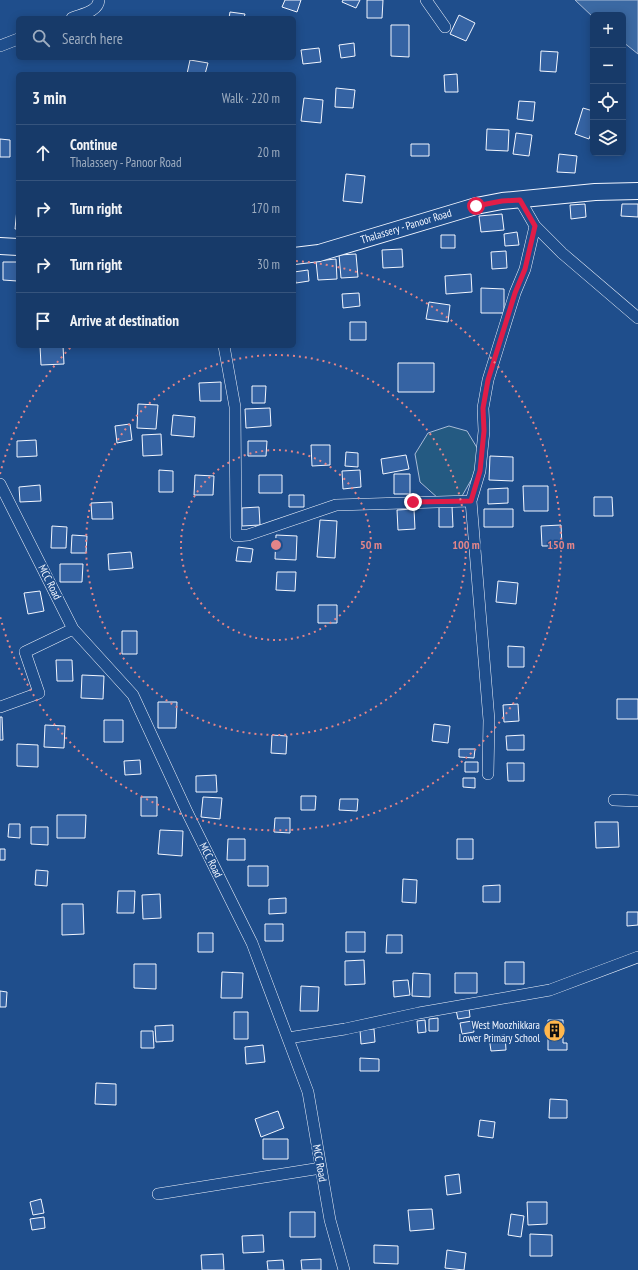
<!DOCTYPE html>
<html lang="en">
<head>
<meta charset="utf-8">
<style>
  :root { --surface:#173a69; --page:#244571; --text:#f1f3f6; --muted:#9eadc0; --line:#36547d }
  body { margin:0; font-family:"PT Sans Narrow",sans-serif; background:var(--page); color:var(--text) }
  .controls { position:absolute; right:12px; top:12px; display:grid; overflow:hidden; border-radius:6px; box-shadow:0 2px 10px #0003 }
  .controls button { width:36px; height:36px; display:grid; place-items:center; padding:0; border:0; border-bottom:1px solid var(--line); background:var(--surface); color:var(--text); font:20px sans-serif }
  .stop { position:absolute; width:12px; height:12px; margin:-9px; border:3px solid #e11d48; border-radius:50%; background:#fff }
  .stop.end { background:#e11d48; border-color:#fff; box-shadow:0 1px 4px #0008 }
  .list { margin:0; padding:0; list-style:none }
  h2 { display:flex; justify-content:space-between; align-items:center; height:52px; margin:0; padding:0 16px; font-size:17px }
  h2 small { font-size:13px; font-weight:400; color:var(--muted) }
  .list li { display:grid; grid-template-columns:26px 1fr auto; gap:12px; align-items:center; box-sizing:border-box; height:56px; padding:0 16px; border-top:1px solid var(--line) }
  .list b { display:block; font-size:15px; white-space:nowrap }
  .list p { margin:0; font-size:13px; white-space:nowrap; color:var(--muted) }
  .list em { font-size:13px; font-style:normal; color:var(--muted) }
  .icon { flex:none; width:22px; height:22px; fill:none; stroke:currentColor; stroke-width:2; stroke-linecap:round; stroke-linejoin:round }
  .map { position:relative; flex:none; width:638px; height:1270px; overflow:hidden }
  .search { position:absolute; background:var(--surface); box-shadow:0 2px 10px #0003; left:16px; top:16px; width:280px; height:44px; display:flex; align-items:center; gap:10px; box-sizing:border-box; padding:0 14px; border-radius:6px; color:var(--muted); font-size:15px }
  .panel { position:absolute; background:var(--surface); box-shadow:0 2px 10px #0003; left:16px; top:72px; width:280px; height:276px; border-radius:6px }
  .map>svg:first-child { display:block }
  .green { fill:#245a82; stroke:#a8bbd7 }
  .water { fill:#3b69a3; stroke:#a8bbd7 }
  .building { fill:#3563a3; stroke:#f2f6ff }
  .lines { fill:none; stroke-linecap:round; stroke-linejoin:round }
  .street-casing { stroke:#f2f6ff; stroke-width:12 }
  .secondary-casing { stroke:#f2f6ff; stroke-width:18 }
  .street { stroke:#1f4e8c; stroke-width:11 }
  .secondary { stroke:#1f4e8c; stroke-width:16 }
  .route { stroke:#e11d48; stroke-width:5 }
  .ring { fill:none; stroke:#e38589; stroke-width:2; stroke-dasharray:2 4 }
  .labels { text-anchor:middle; stroke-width:3; stroke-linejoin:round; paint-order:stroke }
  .street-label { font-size:11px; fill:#f2f6ff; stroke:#1f4e8c }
  .poi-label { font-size:11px; fill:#f2f6ff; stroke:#1f4e8c; text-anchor:end }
  .centre { fill:#e38589; stroke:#1f4e8c; stroke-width:2 }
  .ring-label { font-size:12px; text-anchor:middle; font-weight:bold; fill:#e38589; stroke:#1f4e8c; stroke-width:3; stroke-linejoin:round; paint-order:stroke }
</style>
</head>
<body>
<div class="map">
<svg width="638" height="1270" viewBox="0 0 638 1270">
  <rect width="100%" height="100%" fill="#1f4e8c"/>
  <path class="green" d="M449,426L467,431L479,451L474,475L462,496L439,499L420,482L415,454L428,433Z"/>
  <path class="water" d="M575,0H638V54L623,42V15H593V17Z"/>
  <path class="building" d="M285,0H301L297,12L282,7Z
    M343,0H360L356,8L342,2Z
    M367,0H383L382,18H367Z
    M230,12L245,14L244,18H229Z
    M459,15L475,23L466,41L450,34Z
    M391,25H409V57L391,56Z
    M354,43L355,56L341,58L339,45Z
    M319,48L321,62L303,64L301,50Z
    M541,51L558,52L556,72L540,71Z
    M190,60L208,63L205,74H187Z
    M457,74L458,92H445L444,75Z
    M336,88L355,90L353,108L335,107Z
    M304,98L323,100L321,123L301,121Z
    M519,101L535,102L533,121L517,119Z
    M583,108L593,111V128L589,139L575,134Z
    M487,129L509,130L508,151L486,150Z
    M516,133L532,135L529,156L513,154Z
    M0,139L10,140V157H0Z
    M411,144H429V156H411Z
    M559,154L577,156L575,173L557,172Z
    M346,174L365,176L362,203L343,201Z
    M585,204L586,217L571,219L570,205Z
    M622,204H638V217L621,216Z
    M17,209H18V229H15Z
    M502,214L504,230L481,232L479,216Z
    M517,232L519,245L505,246L504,234Z
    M441,235H455V248H441Z
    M402,249L403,267L383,268L382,250Z
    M506,251L507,268L492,269L491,252Z
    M356,254L358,277L341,278L339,255Z
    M336,259L337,279L318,280L316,261Z
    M3,262H17V281L3,280Z
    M308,270L309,281L296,283L294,272Z
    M471,274L472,292L446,294L445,276Z
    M481,288L504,289V313H481Z
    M359,293L360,306L343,308L342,294Z
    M429,302L450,305L448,322L426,319Z
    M350,322H366V340H350Z
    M40,346H63L64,364L41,365Z
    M398,363H434V392H398Z
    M221,382V401H200L199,383Z
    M252,386H266L265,403H252Z
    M138,404L158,405L156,429L137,428Z
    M270,408L271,426L246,428L245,409Z
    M173,415L195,417L194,437L171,435Z
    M130,424L132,440L117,443L115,426Z
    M161,434L162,455L143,456L142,435Z
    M36,440L37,456L17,457V441Z
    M248,441H267L266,456H248Z
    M311,445H330V465L312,466Z
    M346,452L358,453V467L345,466Z
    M406,455L409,469L383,474L381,459Z
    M490,456L513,457V481L489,480Z
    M159,470L173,471V492H159Z
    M360,470L361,487L343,489L342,471Z
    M394,474H410V494H394Z
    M195,475L214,476L213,495H194Z
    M259,475H282V493H259Z
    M40,485L41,501L20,502L19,487Z
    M523,486H548V511H524Z
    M508,488V503L488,504V489Z
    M289,495H304V507H289Z
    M594,497H612L613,516H594Z
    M112,502L113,519H92L91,503Z
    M452,506L453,527H439V507Z
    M259,507L260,525L242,526V508Z
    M414,509L415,529L398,530L397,510Z
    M484,509H513V527H484Z
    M320,520L337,521L335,558L317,557Z
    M561,525L562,546H542L541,526Z
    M52,526L67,527L66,548H51Z
    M72,535L87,536L86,553H71Z
    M276,535L297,536L296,560L275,559Z
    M238,547L253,549L251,562L236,561Z
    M131,552L133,568L109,570L108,554Z
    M60,564H83L82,582H60Z
    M277,572H296L295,591L276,590Z
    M498,581L518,583L516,604L496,602Z
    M40,591L44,611L28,614L24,593Z
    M318,605H337V623H318Z
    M122,631H137V654H122Z
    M508,646L524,647V667H508Z
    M56,660H72L73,681H57Z
    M82,675L104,676L103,699L81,698Z
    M617,699H638V719H617Z
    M158,702H177L176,728H158Z
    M518,704L519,721L504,722L503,705Z
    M0,717H2L3,740H0Z
    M104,720H123V742H104Z
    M434,724L450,726L448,743L432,741Z
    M45,725L65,726L64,748L44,747Z
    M272,735L287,736L286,754L271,753Z
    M524,735V750H507L506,736Z
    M17,744L38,745V767L17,766Z
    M459,749H475L474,758L459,757Z
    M140,760L141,774L125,775L124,761Z
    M465,762H478V772H465Z
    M507,763H524V781H508Z
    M216,775L217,792H196V776Z
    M463,778H475V788L463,787Z
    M301,796H316L315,810H301Z
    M141,797H157V816H141Z
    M203,797L222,798L220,819L201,817Z
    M340,799H358L357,811L339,810Z
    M57,815H86L85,838H57Z
    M275,818H290V833L274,832Z
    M595,822H618L619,847L596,848Z
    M9,824H20V838L8,837Z
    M31,827H48V845L31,844Z
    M160,830L183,831L182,856L158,854Z
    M228,839H245V860H227Z
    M457,839H473V859H457Z
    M0,849H5V860H0Z
    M248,866H268V886H248Z
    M36,870L48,871L47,886L35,885Z
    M403,879L417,880L416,903L402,902Z
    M500,885V902H483V886Z
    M118,891H135L134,913H117Z
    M160,894L161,918L143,919L142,895Z
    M286,898V913L269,914V899Z
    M62,904H83L84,934L62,935Z
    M627,912H638V925L627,926Z
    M265,924H283V941H265Z
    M346,932H365V952H346Z
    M198,933H213V952H198Z
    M387,935H402V953H386Z
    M364,960L365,984L345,985V961Z
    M505,962H524V984H505Z
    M134,964H156V989L134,988Z
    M222,972L243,973L242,998H221Z
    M413,973L430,974V997L412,996Z
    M455,973H477V993H455Z
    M408,980L410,995L394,997L393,981Z
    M301,986L319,987L318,1011H300Z
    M0,991L7,992L6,1007H0Z
    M469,1008L470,1017L458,1019L456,1010Z
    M234,1012H248V1039H234Z
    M438,1018V1031H429V1019Z
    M425,1020L426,1032L418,1033L417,1021Z
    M548,1020H563V1043H567V1050H548Z
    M472,1021L474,1032L462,1034L460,1023Z
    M173,1025V1041L156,1042L155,1026Z
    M374,1029L375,1042L361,1044L360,1030Z
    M141,1031H153L154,1048H141Z
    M505,1035L506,1050L491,1051L489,1037Z
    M263,1045L265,1062L246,1064L245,1047Z
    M360,1058L379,1059V1071H360Z
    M96,1083L116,1084V1105L95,1104Z
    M550,1099L567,1100V1118H549Z
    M278,1111L284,1128L261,1137L255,1119Z
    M480,1120L495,1122L493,1138L478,1136Z
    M263,1139H288V1159H263Z
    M459,1174L461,1193L447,1195L445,1176Z
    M41,1199L44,1213L33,1215L30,1202Z
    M527,1202H547V1224L528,1225Z
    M432,1209L434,1229L410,1231L408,1210Z
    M290,1212H315V1237H290Z
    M511,1214L524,1216L521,1237L508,1235Z
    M44,1217L45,1228L32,1230L30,1219Z
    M530,1234L552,1235V1256H530Z
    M263,1235L264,1252L243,1253L242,1236Z
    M374,1245L398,1246V1264L374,1263Z
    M447,1250L466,1253L464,1270L445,1268Z
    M223,1254L224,1270H202L201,1255Z
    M321,1259V1270H302L301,1260Z
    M283,1260L284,1270H268L267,1261Z"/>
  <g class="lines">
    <defs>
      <path id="street" d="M426,0L445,27
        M72,18C81,14 98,12 99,0
        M0,46L18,39
        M520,200L535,226L562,253L638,318
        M224,346L235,407L236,536L248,535L336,505L471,501
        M0,484L73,629L133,695L188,814L252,943L308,1092L330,1220L344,1270
        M0,707L39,693L25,652L73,629
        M488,774L489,720L471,501L480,471L484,431L483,408L488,380L515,293L525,269L535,226
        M614,800L638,801
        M288,1038L345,1029L419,1013L550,990L638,957
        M158,1194L321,1168"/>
      <path id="secondary" d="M0,246L18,247
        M294,256L319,253L476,206L502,201L595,192L638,191"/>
    </defs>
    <use href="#street" class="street-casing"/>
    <use href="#secondary" class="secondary-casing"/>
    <use href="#street" class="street"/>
    <use href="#secondary" class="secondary"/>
  </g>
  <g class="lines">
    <path class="route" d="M413,502L471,501L480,471L484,431L483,408L488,380L515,293L525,269L535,226L520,200L502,201L476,206"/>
  </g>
  <g class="ring">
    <circle cx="276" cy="545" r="95"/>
    <circle cx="276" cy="545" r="190"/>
    <path d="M0 474A285 285 0 0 1 71 347M296 261A285 285 0 1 1 0 616"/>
  </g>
  <defs>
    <symbol id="building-disc" viewBox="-11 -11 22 22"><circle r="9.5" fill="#ffb74d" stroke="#1f4e8c"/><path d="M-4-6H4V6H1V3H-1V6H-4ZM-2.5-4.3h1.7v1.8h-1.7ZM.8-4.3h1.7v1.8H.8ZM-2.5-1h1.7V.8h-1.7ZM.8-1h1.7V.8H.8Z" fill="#111"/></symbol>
  </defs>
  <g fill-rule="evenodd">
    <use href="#building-disc" x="542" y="1018" width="25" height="25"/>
  </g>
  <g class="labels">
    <g class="street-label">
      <text transform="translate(406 226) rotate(-17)" y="4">Thalassery - Panoor Road</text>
      <text transform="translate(50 582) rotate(63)" y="4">MCC Road</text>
      <text transform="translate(211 860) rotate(63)" y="4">MCC Road</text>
      <text transform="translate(320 1163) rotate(80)" y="4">MCC Road</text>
    </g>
    <g class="poi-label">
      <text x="540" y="1029">West Moozhikkara<tspan x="540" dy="13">Lower Primary School</tspan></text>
    </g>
  </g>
  <circle cx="276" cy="545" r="6" class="centre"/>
  <g class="ring-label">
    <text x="371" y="549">50 m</text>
    <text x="466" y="549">100 m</text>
    <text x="561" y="549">150 m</text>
  </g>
</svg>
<div class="controls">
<button>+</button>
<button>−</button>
<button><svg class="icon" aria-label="locate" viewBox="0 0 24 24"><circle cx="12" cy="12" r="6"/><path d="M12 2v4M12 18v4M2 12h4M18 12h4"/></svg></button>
<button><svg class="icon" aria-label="layers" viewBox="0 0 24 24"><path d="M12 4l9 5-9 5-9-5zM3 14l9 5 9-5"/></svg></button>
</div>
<div class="stop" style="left:476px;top:206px"></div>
<div class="stop end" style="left:413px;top:502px"></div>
<div class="search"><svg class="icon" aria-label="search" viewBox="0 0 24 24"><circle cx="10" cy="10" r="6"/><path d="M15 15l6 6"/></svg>Search here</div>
<section class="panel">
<h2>3 min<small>Walk · 220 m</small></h2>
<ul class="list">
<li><svg class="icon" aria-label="ahead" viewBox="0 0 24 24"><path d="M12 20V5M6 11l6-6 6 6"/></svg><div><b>Continue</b><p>Thalassery - Panoor Road</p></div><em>20 m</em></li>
<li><svg class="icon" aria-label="right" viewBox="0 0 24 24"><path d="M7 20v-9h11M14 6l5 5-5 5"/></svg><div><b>Turn right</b></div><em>170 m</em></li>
<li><svg class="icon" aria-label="right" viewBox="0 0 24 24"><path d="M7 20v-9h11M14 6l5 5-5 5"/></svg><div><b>Turn right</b></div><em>30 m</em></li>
<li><svg class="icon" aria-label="arrive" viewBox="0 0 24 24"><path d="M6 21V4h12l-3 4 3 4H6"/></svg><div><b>Arrive at destination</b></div></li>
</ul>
</section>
</div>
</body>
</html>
